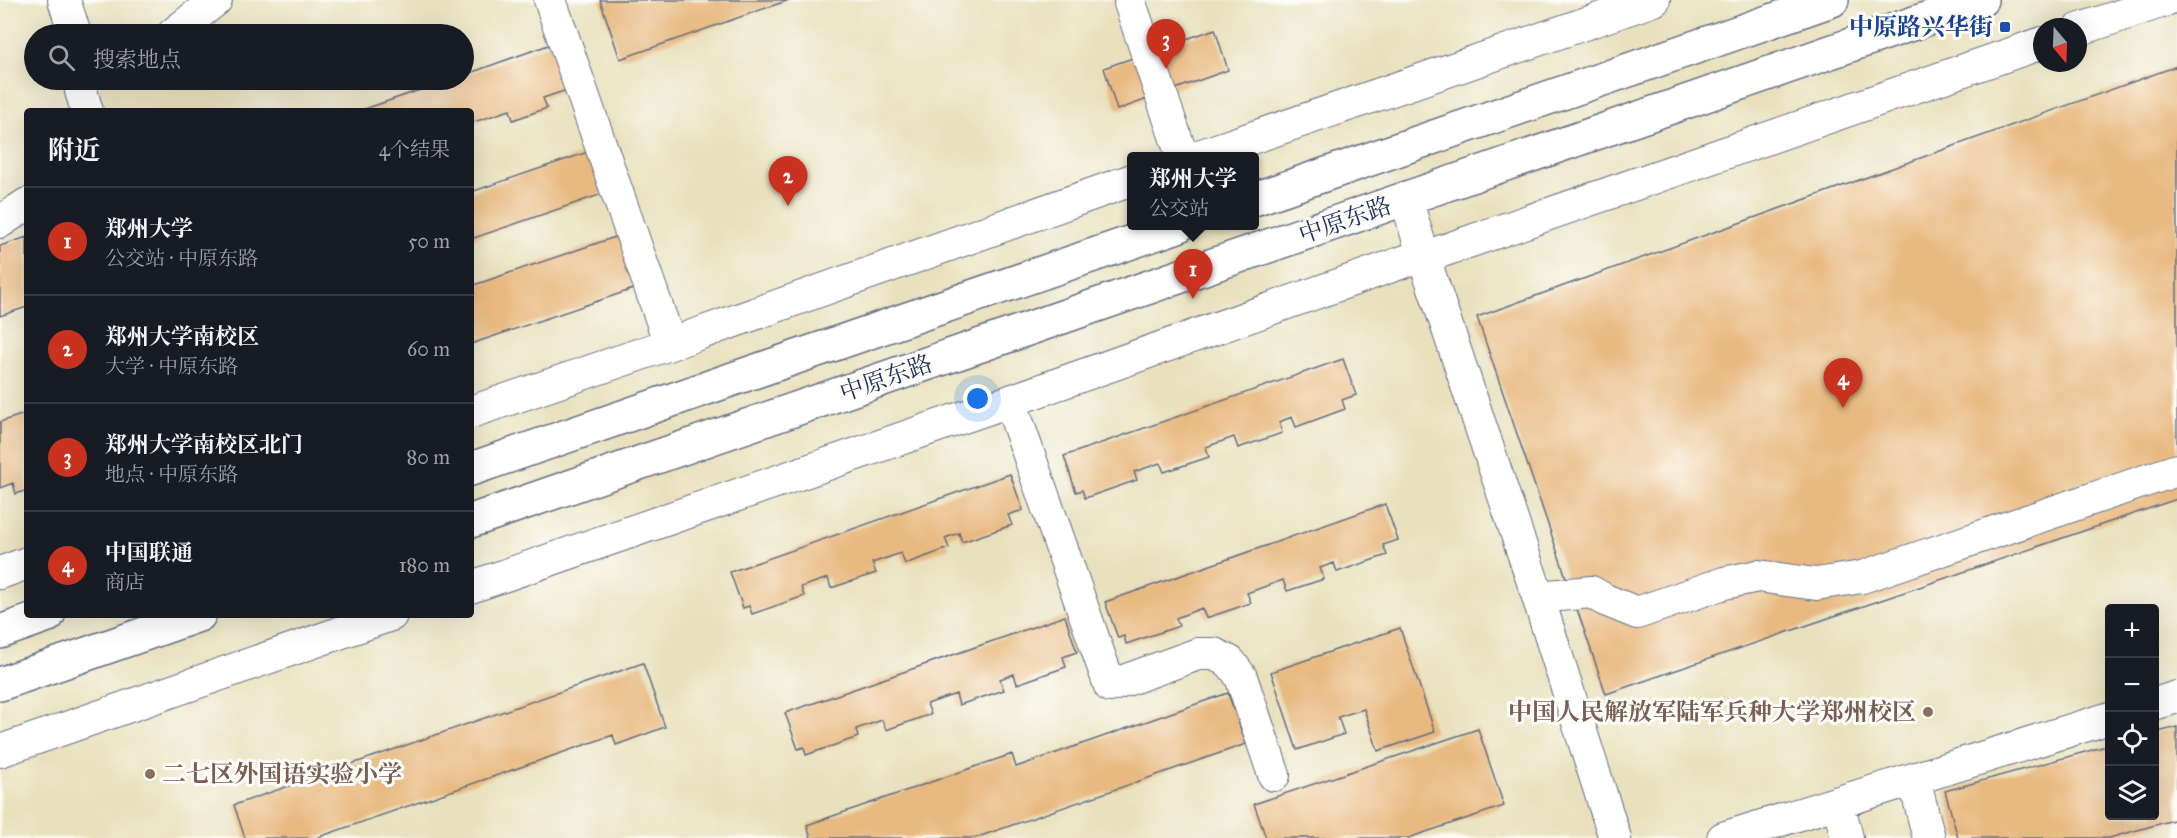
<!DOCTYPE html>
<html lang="zh">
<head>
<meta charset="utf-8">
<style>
  :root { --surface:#171b24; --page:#242831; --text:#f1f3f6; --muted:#9ea1a6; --line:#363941; --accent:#c8321e }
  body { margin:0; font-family:"IM FELL Great Primer","Noto Serif SC",serif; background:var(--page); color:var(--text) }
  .controls { position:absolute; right:18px; bottom:18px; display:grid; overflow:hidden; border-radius:6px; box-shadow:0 6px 24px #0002 }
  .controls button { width:54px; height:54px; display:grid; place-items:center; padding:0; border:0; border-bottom:2px solid var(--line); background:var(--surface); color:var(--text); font:30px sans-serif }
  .compass { position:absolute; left:2033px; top:18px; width:54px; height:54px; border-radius:50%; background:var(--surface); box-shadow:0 6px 24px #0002; rotate:161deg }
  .you { position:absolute; left:978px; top:399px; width:21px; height:21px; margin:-15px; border:4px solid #fff; border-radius:50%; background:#1a73e8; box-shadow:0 0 0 9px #1a73e833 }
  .badge { display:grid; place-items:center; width:39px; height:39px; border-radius:50%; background:var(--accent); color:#fff; font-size:20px; font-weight:700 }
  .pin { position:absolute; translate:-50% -50px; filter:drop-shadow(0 2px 3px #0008) }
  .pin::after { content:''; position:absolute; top:32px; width:21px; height:18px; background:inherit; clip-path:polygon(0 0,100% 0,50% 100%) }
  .popup { position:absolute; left:1127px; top:152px; width:132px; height:78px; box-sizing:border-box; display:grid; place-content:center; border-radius:6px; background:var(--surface); filter:drop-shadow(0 2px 4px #0005); font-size:20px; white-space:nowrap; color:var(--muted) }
  .popup b { font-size:22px; color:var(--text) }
  .popup::after { content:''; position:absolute; left:50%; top:100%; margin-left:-12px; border:12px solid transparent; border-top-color:var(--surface) }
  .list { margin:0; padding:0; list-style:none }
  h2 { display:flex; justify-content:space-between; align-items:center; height:78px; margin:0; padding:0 24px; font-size:26px }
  h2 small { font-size:20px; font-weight:400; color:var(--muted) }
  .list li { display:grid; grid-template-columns:39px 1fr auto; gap:18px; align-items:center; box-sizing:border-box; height:108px; padding:0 24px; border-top:2px solid var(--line) }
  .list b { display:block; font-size:22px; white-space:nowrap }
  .list p { margin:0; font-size:20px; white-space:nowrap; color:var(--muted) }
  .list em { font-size:20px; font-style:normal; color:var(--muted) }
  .icon { flex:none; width:33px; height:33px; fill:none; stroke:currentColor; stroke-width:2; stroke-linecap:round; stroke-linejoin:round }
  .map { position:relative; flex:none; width:2177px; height:838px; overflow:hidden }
  .search { position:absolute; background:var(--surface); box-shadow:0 6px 24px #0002; left:24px; top:24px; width:450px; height:66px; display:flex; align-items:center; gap:15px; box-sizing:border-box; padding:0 21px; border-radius:33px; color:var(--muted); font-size:22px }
  .panel { position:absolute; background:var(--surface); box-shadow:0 6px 24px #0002; left:24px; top:108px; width:450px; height:510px; border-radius:6px }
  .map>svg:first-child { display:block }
  .building { fill:#e8b980 }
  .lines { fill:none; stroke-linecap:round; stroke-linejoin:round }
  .minor-casing { stroke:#636d80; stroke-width:34 }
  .major-casing { stroke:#636d80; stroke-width:36 }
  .minor { stroke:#fff; stroke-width:32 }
  .major { stroke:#fff; stroke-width:33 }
  .transit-dot { fill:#1a4fb4; stroke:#fdfcf7; stroke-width:2 }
  .education-dot { fill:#8d6e63; stroke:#fdfcf7; stroke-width:2 }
  .labels { text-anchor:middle; stroke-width:6; stroke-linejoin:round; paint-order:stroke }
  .transit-label { font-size:24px; font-weight:bold; fill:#164399; stroke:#fdfcf7; text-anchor:end }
  .street-label { font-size:24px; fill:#1b2f5e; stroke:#fdfcf7 }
  .education-label { font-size:24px; font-weight:bold; fill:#785e54; stroke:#fdfcf7; text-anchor:end }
</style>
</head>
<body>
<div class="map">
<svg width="2177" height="838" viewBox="0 0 2177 838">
  <rect width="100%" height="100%" fill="#fdfcf7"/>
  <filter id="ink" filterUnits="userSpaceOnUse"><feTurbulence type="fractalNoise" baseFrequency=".0167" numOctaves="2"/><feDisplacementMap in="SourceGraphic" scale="12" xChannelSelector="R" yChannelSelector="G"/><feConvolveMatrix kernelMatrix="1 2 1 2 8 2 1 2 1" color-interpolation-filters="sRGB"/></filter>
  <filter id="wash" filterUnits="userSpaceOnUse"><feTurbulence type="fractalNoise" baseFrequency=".008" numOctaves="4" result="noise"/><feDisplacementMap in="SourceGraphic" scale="24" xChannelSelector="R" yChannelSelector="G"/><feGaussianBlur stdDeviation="1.35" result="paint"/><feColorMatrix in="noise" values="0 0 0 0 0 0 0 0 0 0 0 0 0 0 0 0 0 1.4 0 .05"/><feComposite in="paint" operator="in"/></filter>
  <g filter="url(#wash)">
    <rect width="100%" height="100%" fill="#e9e1be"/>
    <g id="blocks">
      <path class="building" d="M600,0H789L620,59Z
        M1215,29L1228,70L1117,110L1104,68Z
        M554,43L570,89L543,98L547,108L513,120L510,110L471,123V111H359L449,80H464V75Z
        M2177,66V499L1606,694L1477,317Z
        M594,150L608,192L471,239V192Z
        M624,234L642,286L471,344V286Z
        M27,237V307L0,316V246Z
        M1343,359L1356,395L1342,400L1345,409L1296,427L1292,417L1279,422L1282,433L1238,448L1234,437L1206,447L1209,457L1164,472L1160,463L1134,472L1137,480L1085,498L1082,490L1076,492L1064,456Z
        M27,413V490L16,494L13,483L0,488V422Z
        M1010,474L1023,510L1008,515L1012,525L962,542L959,533L945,538L949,548L905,564L901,553L872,563L876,573L831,588L828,578L801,587L804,596L752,614L749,606L743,608L730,572Z
        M1385,504L1398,540L1383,545L1387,555L1337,572L1334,563L1320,568L1324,579L1287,591L1283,580L1247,593L1251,603L1206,618L1202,608L1176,618L1179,626L1126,644L1124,636L1118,638L1105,602Z
        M1065,616L1077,652L1063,657L1066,667L1017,684L1014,674L1000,679L1004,690L959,705L956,694L927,704L931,714L886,730L882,720L856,729L858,737L806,755L804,747L798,749L785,713Z
        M1400,628L1435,732L1378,751L1364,709L1338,717L1344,734L1297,750L1271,672Z
        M643,663L665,727L616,745L613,735L316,838H245L234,805Z
        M1228,693L1246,744L975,838H811L807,825L1012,754L1016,767Z
        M2177,727V819L2109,838H1958L1945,791L2110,745V816H2154V733Z
        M1478,729L1504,806L1408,838H1266L1254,804Z"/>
    </g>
  </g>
  <g filter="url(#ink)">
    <use href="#blocks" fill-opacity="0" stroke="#636d80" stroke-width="1.5"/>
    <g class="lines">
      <defs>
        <path id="minor" d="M64,0L75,34
          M550,0L670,344
          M1130,3L1182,156
          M2078,30L2166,0
          M173,34L216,0
          M81,80V91L87,111
          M1199,156L1654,0
          M1406,198L1423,255L1538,597L1615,838
          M0,222L27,204
          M1010,401L1110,686L1198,654H1214L1230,662L1241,677L1274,775
          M471,412L670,344L1132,180
          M0,573L27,563
          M471,587L1010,401L1423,255L1425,257L2042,43
          M1538,597L1591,592L1605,600L1637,613L1724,583L1758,576L1816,584L1862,577L2177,470
          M2154,704L2177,697
          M0,751L391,615
          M1914,779L1929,838
          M1838,802L1847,838
          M1723,838L2110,718"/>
        <path id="major" d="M1254,199L1832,0
          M471,469L1178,226
          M471,521L1981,0
          M0,632L48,615
          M0,684L199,615"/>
      </defs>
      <use href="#minor" class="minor-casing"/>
      <use href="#major" class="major-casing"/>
      <use href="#minor" class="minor"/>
      <use href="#major" class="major"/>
    </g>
  </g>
  <rect class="transit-dot" x="1999" y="21" width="12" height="12" rx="3"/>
  <g class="education-dot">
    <circle cx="1928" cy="712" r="6"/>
    <circle cx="150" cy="774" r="6"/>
  </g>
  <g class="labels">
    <g class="transit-label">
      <text x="1993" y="35">中原路兴华街</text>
    </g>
    <g class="street-label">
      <text transform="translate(1345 220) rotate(-19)" y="8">中原东路</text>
      <text transform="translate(886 378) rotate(-19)" y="8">中原东路</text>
    </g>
    <g class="education-label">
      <text x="1916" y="720">中国人民解放军陆军兵种大学郑州校区</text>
      <text x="162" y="782" text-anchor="start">二七区外国语实验小学</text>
    </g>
  </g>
</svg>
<div class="controls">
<button>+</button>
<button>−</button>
<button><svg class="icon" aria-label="locate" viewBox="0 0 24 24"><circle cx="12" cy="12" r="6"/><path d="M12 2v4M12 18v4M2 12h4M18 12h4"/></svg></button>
<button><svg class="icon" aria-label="layers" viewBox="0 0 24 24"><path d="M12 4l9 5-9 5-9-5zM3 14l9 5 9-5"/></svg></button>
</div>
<svg class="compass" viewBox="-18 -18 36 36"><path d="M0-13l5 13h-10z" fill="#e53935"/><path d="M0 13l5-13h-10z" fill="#9ea1a6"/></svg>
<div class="you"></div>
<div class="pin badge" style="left:1193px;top:299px">1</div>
<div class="popup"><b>郑州大学</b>公交站</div>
<div class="pin badge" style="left:788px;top:206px">2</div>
<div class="pin badge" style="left:1166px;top:69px">3</div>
<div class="pin badge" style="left:1843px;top:408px">4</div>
<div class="search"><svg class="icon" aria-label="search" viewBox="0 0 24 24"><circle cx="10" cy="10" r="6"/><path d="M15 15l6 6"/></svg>搜索地点</div>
<section class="panel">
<h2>附近<small>4个结果</small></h2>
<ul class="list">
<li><span class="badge">1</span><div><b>郑州大学</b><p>公交站 · 中原东路</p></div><em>50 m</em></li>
<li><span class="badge">2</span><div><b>郑州大学南校区</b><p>大学 · 中原东路</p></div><em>60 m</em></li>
<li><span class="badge">3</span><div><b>郑州大学南校区北门</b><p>地点 · 中原东路</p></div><em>80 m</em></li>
<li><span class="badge">4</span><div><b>中国联通</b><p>商店</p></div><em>180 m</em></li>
</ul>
</section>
</div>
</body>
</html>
